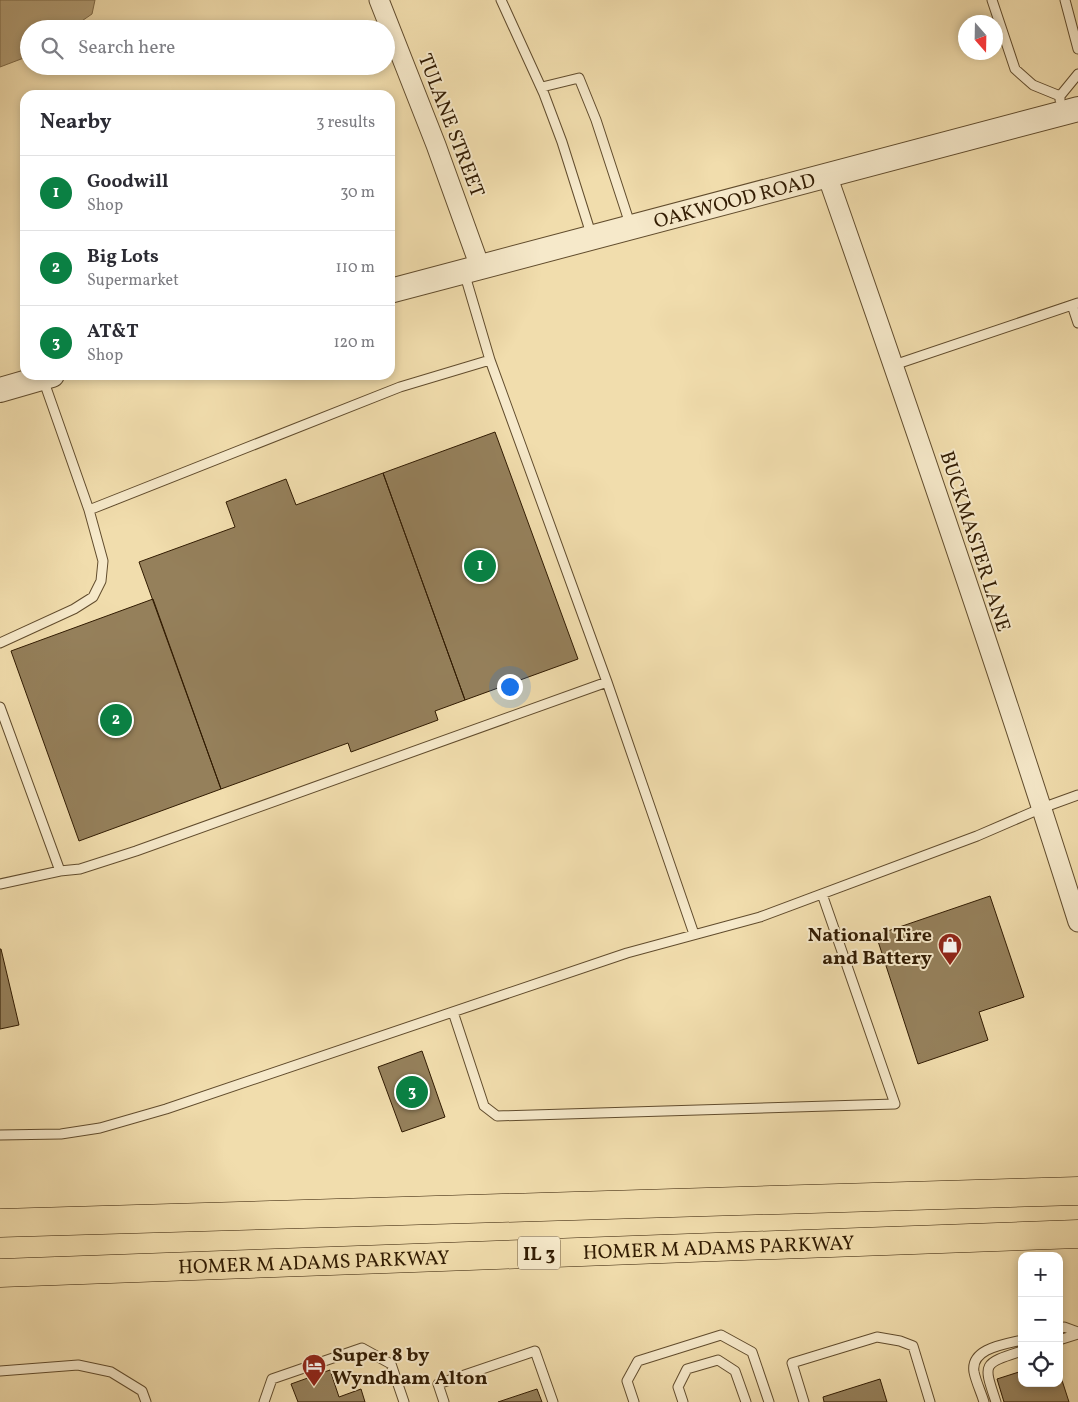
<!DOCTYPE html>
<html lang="en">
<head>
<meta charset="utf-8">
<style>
  :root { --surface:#fff; --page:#f7f7f7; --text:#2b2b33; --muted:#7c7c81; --line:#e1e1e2; --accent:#0b8043 }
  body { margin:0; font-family:Vollkorn,serif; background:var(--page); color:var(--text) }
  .controls { position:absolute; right:15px; bottom:15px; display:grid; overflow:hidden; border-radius:10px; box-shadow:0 2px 8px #0003 }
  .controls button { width:45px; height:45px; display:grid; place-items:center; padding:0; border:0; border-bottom:1px solid var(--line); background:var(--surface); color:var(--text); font:25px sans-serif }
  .compass { position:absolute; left:958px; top:15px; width:45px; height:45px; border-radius:50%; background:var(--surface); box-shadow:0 2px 8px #0003; rotate:160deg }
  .you { position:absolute; left:509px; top:686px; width:18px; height:18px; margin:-12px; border:4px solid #fff; border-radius:50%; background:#1a73e8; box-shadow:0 0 0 8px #1a73e833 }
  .badge { display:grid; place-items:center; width:32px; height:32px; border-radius:50%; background:var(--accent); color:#fff; font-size:16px; font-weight:700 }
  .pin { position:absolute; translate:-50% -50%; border:2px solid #fff; box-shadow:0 1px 5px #0006 }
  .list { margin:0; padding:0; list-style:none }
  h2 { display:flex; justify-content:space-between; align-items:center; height:65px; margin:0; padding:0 20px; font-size:21px }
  h2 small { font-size:16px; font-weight:400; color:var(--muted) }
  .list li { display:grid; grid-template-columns:32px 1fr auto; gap:15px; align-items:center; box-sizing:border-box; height:75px; padding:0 20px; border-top:1px solid var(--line) }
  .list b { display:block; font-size:19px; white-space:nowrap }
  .list p { margin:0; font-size:16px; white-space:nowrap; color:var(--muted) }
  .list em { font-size:16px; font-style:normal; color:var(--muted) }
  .icon { flex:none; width:28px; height:28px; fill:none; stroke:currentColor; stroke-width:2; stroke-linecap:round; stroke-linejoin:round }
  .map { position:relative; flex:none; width:1078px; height:1402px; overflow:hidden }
  .search { position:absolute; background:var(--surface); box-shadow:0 2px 8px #0003; left:20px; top:20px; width:375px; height:55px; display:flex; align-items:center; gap:12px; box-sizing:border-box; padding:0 18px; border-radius:28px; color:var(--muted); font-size:19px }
  .panel { position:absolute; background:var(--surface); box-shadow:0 2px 8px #0003; left:20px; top:90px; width:375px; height:290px; border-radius:15px }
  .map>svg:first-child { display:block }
  .water { fill:#b09b73; stroke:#7d6846 }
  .building { fill:#95805b; stroke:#311b02 }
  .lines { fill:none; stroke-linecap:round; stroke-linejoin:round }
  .service-casing { stroke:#614c2d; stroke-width:11 }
  .minor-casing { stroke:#614c2d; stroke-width:21 }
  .tertiary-casing { stroke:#614c2d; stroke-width:26 }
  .primary-casing { stroke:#311b02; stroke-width:29 }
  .service { stroke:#f6e9ca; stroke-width:9 }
  .minor { stroke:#f6e9ca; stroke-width:19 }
  .tertiary { stroke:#f6e9ca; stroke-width:24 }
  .primary { stroke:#f1ddad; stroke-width:28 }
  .labels { text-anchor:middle; stroke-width:4; stroke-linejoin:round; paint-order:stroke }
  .shield { fill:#f6e9ca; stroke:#6c593e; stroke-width:1 }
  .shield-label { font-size:19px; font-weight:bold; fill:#311b02 }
  .street-label { font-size:20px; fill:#311b02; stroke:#f6e9ca }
  .poi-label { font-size:20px; font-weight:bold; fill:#311b02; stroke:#f6e9ca; text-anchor:end }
</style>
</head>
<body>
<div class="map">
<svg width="1078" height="1402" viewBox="0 0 1078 1402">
  <rect width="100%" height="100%" fill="#f1ddad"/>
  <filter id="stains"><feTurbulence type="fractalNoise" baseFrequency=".004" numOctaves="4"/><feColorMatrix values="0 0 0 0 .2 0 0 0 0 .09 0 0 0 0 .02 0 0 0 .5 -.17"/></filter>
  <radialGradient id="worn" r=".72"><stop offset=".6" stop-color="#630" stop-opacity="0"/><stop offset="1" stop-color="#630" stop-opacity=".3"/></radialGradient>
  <path class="water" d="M0,0H95L92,14L70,29H29V56L0,67Z"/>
  <path class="building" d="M495,432L578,659L465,700L383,473Z
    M383,473L465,700L435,711L438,720L351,752L348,743L221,789L139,562L235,527L226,502L286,479L296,505Z
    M153,599L221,789L79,841L11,651Z
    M990,896L1024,997L979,1012L988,1040L918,1064L876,935Z
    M0,949H1L19,1025L0,1029Z
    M422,1051L445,1117L402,1132L378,1067Z
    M330,1370L339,1397L361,1389L365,1402H298L291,1384Z
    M1022,1371V1383H1059V1371L1069,1402H1004L997,1379Z
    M880,1379L887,1402H824L823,1397Z
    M537,1389L542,1402H498Z"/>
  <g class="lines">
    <defs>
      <path id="service" d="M501,0L544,94L562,142L592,237
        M992,0L1015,69L1033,85L1060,96
        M1065,0L1078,49
        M542,87L579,78L596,120L631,227
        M1060,100V96L1078,74
        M464,272L490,360
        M1072,305L1078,323
        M894,365L1078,303
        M43,379L89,510L400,387L490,360L607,682L694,934
        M0,643L74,609L93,597L101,581L103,561L89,510
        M0,707L60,871
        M0,884L60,871L80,869L136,851L607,682
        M453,1012L484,1106L497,1116L895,1104L822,894
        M0,1135L61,1134L100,1128L166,1109L627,953L760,917L977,836L1042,808L1078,795
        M1059,1329L1064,1327L1078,1332
        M1059,1340L1078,1334
        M0,1371L78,1365L111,1372L142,1391L146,1402
        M264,1402L272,1379L362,1348L391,1364L404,1402
        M444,1402L438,1384L535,1351L553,1402
        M634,1402L627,1381L638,1361L721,1335L752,1352L769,1402
        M683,1402L678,1387L687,1369L718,1360L735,1371L746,1402
        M804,1402L792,1363L877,1337L900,1341L913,1346L930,1402
        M984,1402C981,1392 976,1382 974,1372C970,1348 1006,1344 1022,1340
        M996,1402C983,1363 982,1364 1022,1351"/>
      <path id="minor" d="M379,0L436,145L480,267
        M827,175C914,423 999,672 1078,922"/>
      <g id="tertiary">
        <path id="s1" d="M390,291L1078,109"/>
        <path d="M0,390L52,375"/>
      </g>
      <g id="primary">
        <path d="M0,1223L1078,1191"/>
        <path id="s2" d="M0,1273L1078,1234"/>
      </g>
    </defs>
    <use href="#service" class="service-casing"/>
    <use href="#minor" class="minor-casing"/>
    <use href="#tertiary" class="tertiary-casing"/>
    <use href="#primary" class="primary-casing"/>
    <use href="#service" class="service"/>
    <use href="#minor" class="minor"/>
    <use href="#tertiary" class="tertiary"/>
    <use href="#primary" class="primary"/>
  </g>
  <defs>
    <symbol id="shop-pin" viewBox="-11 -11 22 30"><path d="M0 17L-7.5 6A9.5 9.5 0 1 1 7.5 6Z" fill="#8f2418" stroke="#f6e9ca"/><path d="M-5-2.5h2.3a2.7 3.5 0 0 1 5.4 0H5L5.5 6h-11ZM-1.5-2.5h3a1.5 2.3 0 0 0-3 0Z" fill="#fff"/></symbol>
    <symbol id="hotel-pin" viewBox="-11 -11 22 30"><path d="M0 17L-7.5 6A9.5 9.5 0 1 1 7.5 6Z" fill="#8f2418" stroke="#f6e9ca"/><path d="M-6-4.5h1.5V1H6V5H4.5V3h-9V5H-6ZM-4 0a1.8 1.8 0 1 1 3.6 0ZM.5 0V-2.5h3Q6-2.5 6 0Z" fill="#fff"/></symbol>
  </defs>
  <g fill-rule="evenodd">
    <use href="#shop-pin" x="936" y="931" width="28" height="38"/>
    <use href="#hotel-pin" x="300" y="1352" width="28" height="38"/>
  </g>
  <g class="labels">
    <rect class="shield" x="518" y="1236.5" width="42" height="33" rx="4"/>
    <g class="shield-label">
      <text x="539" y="1260">IL 3</text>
    </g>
    <g class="street-label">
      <text transform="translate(452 125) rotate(69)" y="7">TULANE STREET</text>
      <text dy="7" stroke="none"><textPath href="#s1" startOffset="356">OAKWOOD ROAD</textPath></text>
      <text transform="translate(976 541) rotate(72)" y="7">BUCKMASTER LANE</text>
      <text dy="7" stroke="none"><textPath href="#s2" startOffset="719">HOMER M ADAMS PARKWAY</textPath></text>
      <text dy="7" stroke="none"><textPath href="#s2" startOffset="314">HOMER M ADAMS PARKWAY</textPath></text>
    </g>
    <g class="poi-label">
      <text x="932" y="941">National Tire<tspan x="932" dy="23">and Battery</tspan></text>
      <text x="332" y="1361" text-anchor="start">Super 8 by<tspan x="332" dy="23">Wyndham Alton</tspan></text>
    </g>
  </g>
  <rect width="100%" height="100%" filter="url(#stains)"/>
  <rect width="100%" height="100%" fill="url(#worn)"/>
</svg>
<div class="controls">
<button>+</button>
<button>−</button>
<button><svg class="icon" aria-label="locate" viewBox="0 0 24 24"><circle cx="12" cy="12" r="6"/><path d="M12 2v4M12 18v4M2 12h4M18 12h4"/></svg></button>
</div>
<svg class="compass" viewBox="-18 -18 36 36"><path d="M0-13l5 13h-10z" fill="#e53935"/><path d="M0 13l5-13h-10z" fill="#7c7c81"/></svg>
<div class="you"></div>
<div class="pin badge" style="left:480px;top:566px">1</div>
<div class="pin badge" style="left:116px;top:720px">2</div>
<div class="pin badge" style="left:412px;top:1092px">3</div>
<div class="search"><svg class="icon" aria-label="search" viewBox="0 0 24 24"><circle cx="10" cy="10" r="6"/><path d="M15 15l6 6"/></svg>Search here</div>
<section class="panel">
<h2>Nearby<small>3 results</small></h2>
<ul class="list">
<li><span class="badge">1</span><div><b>Goodwill</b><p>Shop</p></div><em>30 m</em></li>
<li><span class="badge">2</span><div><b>Big Lots</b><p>Supermarket</p></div><em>110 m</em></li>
<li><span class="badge">3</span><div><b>AT&amp;T</b><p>Shop</p></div><em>120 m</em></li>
</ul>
</section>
</div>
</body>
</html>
